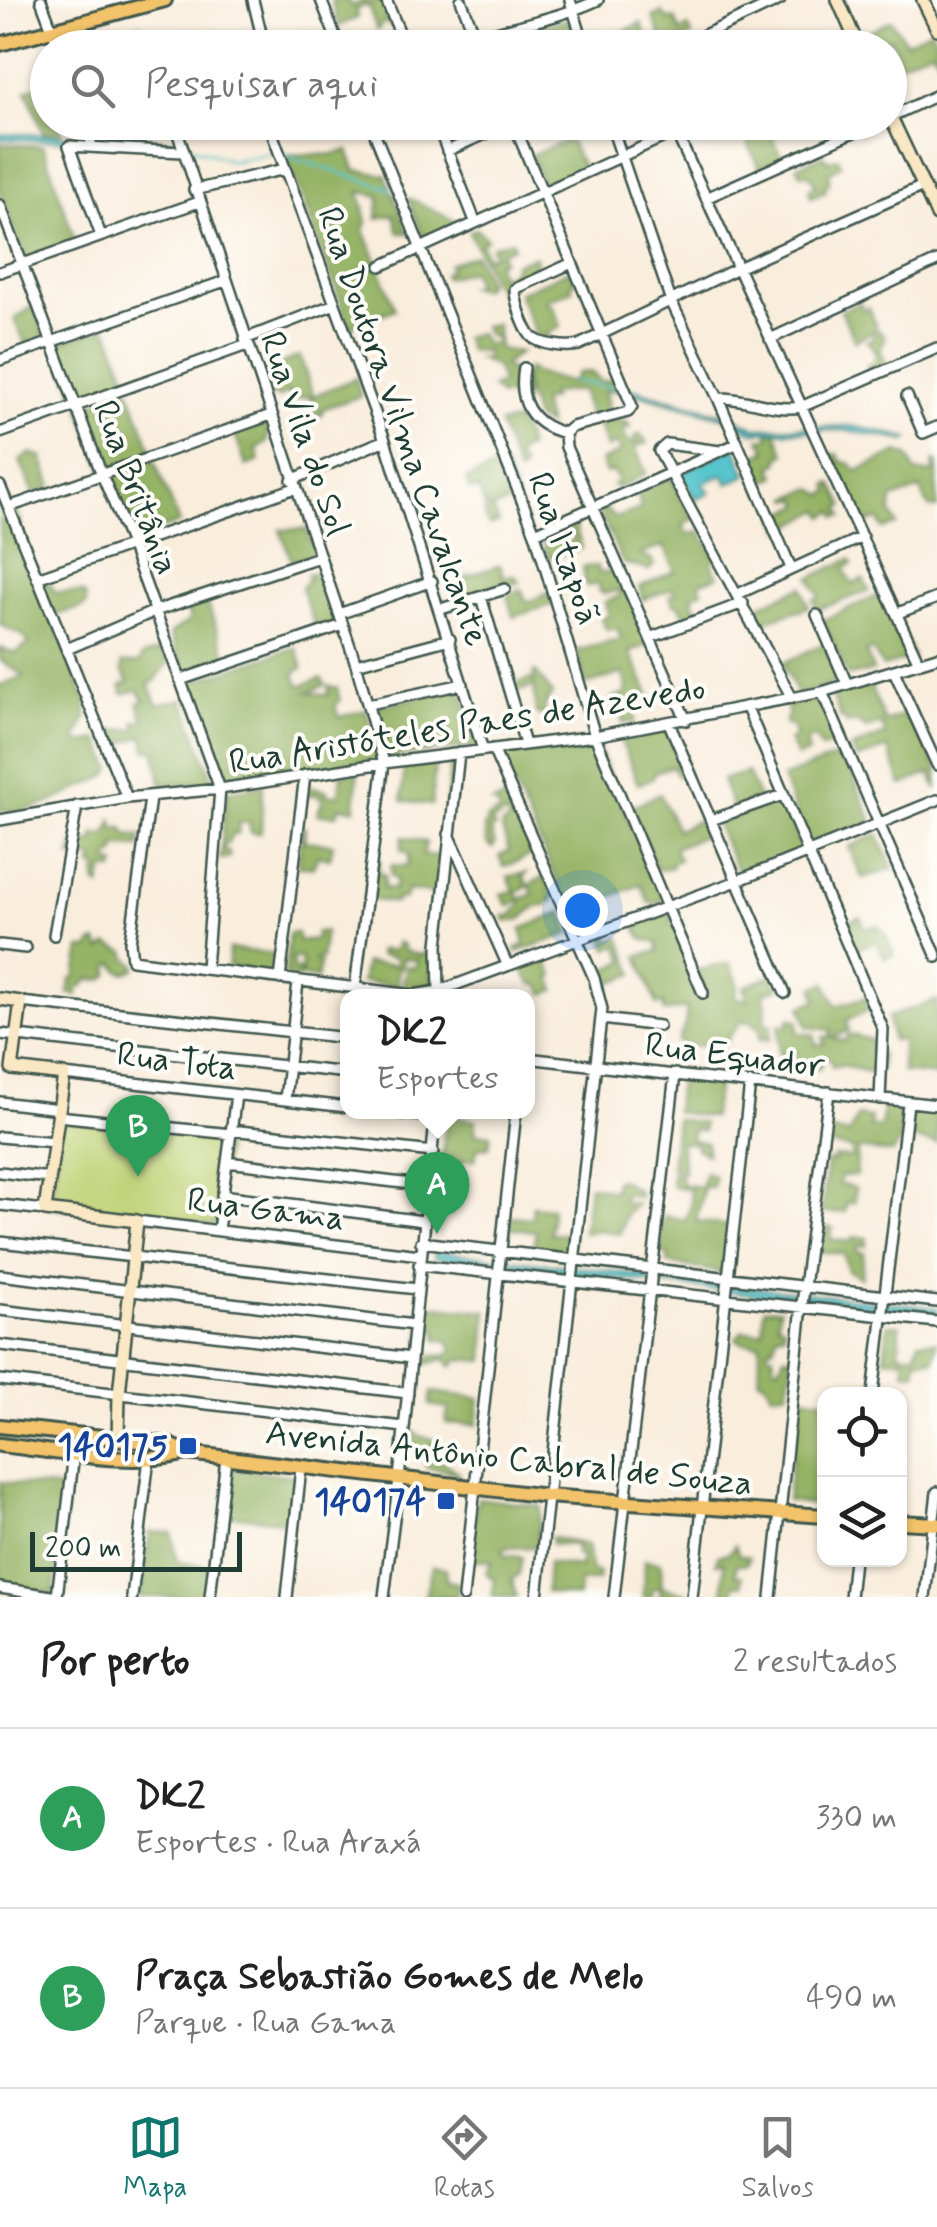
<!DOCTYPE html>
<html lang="pt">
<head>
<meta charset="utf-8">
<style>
  :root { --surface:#fff; --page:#f6f6f6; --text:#222; --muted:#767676; --line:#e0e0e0; --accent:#0f766e }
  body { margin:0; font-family:Mynerve,sans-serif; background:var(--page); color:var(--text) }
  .controls { position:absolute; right:30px; bottom:30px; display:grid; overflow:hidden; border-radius:20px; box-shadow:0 2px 8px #0004 }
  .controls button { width:90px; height:90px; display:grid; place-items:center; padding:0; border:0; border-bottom:2px solid var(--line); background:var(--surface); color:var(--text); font:50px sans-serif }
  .scale { position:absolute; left:30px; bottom:25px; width:212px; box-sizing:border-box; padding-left:10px; border:5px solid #1f3d34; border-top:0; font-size:28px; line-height:35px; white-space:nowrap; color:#1f3d34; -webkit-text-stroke:8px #fdfcf7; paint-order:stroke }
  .you { position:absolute; left:582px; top:910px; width:35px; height:35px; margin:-25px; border:8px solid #fff; border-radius:50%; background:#1a73e8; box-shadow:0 0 0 15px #1a73e833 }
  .badge { display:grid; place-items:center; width:65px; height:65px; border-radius:50%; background:var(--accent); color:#fff; font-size:32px; font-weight:700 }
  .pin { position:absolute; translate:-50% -82px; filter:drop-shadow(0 2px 5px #0008) }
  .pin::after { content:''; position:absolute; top:52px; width:35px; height:30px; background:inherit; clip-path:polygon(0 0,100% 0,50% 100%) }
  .popup { position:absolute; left:340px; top:989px; width:195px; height:130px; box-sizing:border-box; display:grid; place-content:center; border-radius:20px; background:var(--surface); filter:drop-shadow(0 2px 8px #0005); font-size:32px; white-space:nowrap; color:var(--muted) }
  .popup b { font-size:38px; color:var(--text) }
  .popup::after { content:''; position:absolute; left:50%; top:100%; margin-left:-20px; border:20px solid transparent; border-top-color:var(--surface) }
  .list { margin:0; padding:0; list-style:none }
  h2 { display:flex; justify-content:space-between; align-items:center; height:130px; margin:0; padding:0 40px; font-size:42px }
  h2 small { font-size:32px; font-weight:400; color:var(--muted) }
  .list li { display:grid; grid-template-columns:65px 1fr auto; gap:30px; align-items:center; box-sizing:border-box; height:180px; padding:0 40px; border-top:2px solid var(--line) }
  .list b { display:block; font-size:38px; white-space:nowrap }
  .list p { margin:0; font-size:32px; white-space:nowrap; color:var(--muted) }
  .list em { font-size:32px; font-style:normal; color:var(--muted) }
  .icon { flex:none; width:55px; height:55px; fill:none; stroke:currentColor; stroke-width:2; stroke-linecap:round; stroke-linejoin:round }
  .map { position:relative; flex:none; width:937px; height:1597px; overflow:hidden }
  .search { position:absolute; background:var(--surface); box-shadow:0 2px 8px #0004; left:30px; right:30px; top:30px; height:110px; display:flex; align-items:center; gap:25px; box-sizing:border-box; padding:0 35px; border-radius:55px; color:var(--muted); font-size:38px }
  .sheet { height:490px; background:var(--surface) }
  nav { display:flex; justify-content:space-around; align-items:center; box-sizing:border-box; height:140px; border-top:2px solid var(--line); background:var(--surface); font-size:28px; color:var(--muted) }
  nav a { display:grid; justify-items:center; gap:5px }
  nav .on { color:var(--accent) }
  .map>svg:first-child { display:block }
  .green { fill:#bed275; stroke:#6e8854; stroke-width:2.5 }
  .forest { fill:#96b466; stroke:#5a784d; stroke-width:2.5 }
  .water { fill:#57c5cc; stroke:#3b8180; stroke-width:2.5 }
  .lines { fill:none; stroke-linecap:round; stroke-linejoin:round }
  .stream { stroke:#57c5cc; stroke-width:2.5 }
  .street-casing { stroke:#40574d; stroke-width:14 }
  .secondary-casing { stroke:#40574d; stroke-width:16 }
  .primary-casing { stroke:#40574d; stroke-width:18 }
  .street { stroke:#fff; stroke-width:9 }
  .secondary { stroke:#fae7c3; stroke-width:11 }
  .primary { stroke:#f2c36a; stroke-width:12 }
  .transit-dot { fill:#1a4fb4; stroke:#fdfcf7; stroke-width:4 }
  .labels { text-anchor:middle; stroke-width:8; stroke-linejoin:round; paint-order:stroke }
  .street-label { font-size:35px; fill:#1f3d34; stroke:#fdfcf7 }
  .transit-label { font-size:35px; font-weight:bold; fill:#164399; stroke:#fdfcf7; text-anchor:end }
</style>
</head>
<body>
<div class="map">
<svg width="937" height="1597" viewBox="0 0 937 1597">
  <rect width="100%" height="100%" fill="#fdfcf7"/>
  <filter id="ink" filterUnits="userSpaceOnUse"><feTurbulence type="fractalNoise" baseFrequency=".01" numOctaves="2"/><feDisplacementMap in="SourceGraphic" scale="20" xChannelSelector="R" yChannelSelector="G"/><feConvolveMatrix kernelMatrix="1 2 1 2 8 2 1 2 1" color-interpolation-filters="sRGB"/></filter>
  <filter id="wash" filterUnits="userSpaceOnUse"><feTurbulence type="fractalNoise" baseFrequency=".0048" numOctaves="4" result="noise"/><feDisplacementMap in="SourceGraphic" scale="40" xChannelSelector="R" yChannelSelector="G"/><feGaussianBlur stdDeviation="2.25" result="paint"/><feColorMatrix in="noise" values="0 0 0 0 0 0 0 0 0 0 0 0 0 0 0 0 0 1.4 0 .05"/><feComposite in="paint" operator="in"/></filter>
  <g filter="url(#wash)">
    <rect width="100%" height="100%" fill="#f9eddc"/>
    <path class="green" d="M61,1121L220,1139L225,1147L216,1222L213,1225L51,1207Z"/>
    <path class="forest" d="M331,0H348L351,6L366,0L372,4L375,0H383L393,25H388L386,20L377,30L368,5L356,9L357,18L339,26Z
      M662,12L667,19L675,18L680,32L688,27L692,36L665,46L653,17Z
      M569,19L578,46L559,47L572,42L567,30L545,35L547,46L533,47L530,28Z
      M891,20L906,42L931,29L937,40V57L932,49L899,63L891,38L869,47L863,34Z
      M641,23L650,47H590L587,38L602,33L606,40Z
      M140,25L147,47H104L99,34Z
      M43,85L47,95L48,122L58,123L62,133H43L26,90Z
      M769,130L782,158L760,169L746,140Z
      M569,140L584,170L544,188L531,155Z
      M0,144L43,146L75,241L25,259L0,192Z
      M348,150L355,170L386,175L408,233H399L394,215L377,218L380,196L360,192L367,222L364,230L395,309L350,327L286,156C308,151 327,159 348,150Z
      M823,155L828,161L838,158L841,165L829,173V184L824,186L826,191L811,197L809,189L816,186L809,174H801L797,166Z
      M408,199H411L460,224L424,239Z
      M477,229L487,239L481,243L487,257L494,254L491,247L511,240L514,246L500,253L503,260L496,264L501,277L514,270V264L534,256L537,262L527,275L521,273L513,279L514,284L499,294L469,231Z
      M475,255L488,282L482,289L469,287L476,284L471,271L445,278L444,273L450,271L449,264Z
      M570,270L575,282L571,285L573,290L545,301L547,305L552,304L561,326L547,334L548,338L536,335L518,293Z
      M860,302L863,310L869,307L878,332H882L885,339L880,349L887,365L870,374L867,366L876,360L875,350L867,341L874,338L872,332L855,341L841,311Z
      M34,305L46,340L26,344L14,320Z
      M496,324L499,349L520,352L504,365L512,372L522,371L525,402L515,381L511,383L516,396L511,399L506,394L501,396L492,387L502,383L496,366L479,359L487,358L485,351H469L464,337L479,333L484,344H495V336H488L483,326Z
      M107,327L129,383L77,400L56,343Z
      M300,356L313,396L356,378L361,396L322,409V415L317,416L310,399L312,396L291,400L288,392L278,398L274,394L270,396L261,371Z
      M528,368L535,373L571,383L578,373L591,372L602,382L618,378L623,390L605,391L609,413L589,417L581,390L551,393L552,399L541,401L548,425L535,419L524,382Z
      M129,389L153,454L104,471L80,408Z
      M617,418L620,422L627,421L630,428L623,429L627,442H636L634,437L640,434L648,443L635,447L646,473L619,488L613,485L618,481L613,472L606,473L601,461L621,452L617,444L607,448L598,423Z
      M518,421L529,447L518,452V461L523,465L522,471L517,473L499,424Z
      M268,423L267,443L256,448L260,461L246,466L235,434Z
      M768,432H776L785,454L780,456L779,463L772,466L776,476L761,483L749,458L767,451L760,439L768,438Z
      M898,452L908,456L915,472L934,473L933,462L937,461V508L929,507L920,489L892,499L891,512L897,525L883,529L878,519L866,524L860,518L830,455L838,454L840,461L851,464L857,471Z
      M31,453L42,457L52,487L34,494L20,461Z
      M154,459L179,523L132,540L106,476Z
      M504,464L517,499L493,509L499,522L489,526L484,512L490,509L487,504L485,508L479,490H469L467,479Z
      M671,477L693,519L683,525L688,534L701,532L715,557L712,565L718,576L699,583L702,591L692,596L698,613L687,618L679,605L673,604L670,596L676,593L673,588L642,600L639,587L675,571L664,546L640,554L651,559L654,565L649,570L623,563L598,508L605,507L614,518L641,509L637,491Z
      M832,483L844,506L840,509L843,516L837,517L834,511L825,517L821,510L783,530L777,516L801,505L798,498L790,500L789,498L813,488L823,495L830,492L828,485Z
      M0,487L20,517L22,538L33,564L56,592L82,593L86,596V605C75,614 64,608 54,618L86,702V717L76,740L80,743L99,740L112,769C104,781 90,782 78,789C53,802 29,814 0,810V685L24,676L0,660V648L15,653L29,644L24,636L0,625Z
      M574,523L582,548L548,558L541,536L556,532L563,545L574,540L567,524Z
      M306,529L316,554L292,562L280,530Z
      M850,559L853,564L844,569L852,584L863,579L869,591L817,610L813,600L820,597L810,578Z
      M500,565L504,577L514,575L519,582L462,598L458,595L459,579Z
      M597,566L600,574L617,569L652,643L630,652L649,694L641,697L642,706L634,709L635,722L623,723L621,711L629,709L628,706L615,711L612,698L627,694L623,673L586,685L577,651L621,639L617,628L607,630L601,619L609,616L605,602L620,596L619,590L605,594L599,592L598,584L586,586L583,567Z
      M320,572L337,622L316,630L301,588L308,580L307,575Z
      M802,587L809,607L761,622L753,608Z
      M521,589L527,602L551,592L554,604L513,617L507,596Z
      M886,592L913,657L883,667L873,650L866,651L873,671L848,676L823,620Z
      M206,599L228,661L185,675L170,634L190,620L186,606Z
      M825,643L839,682L797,695L783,663Z
      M296,647L303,668L294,673L300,686L322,678L325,685L308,692L329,695L328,686L337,688L340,701L335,705L339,717L366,710L380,760L223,782L186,684Z
      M164,649L169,661L155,681L149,684L158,705L183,699L214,783L162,785L154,750H146L144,736L114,746L108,731L137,729L135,722L144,720L138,703L145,701L138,690L123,694L121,685L129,682L122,671V663H139L142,656Z
      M536,672L553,694L545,705V716L536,713L534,686L514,693L511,685L531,679L535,682L533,673Z
      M869,683L885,722L910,712L937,770V790L930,773L902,785L888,748L857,759L851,748L886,734L881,724L866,729L855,722L847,724L845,719H841L831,693Z
      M461,688L480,746L388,757L374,707Z
      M809,700L820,701L840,740L838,744L821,748L815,737L806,741L809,753L797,757L789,740L796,736L792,726L785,724L789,711L786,706Z
      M668,728L687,772L677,776L673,766L655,772L652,779L638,784L620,738Z
      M594,739L663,899L659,904L649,903L641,884L572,913L499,753L503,749Z
      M843,754L873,823L810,847L782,778Z
      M456,757L448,819L445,818L450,763L435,765L432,805L402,801L404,766Z
      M358,771L355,809L339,807L337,815L317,814L323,800L318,795H308L309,786L326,790L327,795H339L341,774Z
      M747,772L760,802L733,809L722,780Z
      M263,785L261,833H251L249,823L239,822L238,834L232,833L228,844H224V850L229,851V858L220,859L227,791Z
      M660,794L677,830L704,818L708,834L674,848L679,860L671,863L672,867L657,870L631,807Z
      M509,797L518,816V825L522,826L533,854L504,867L499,856L509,851L501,826L509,821L506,814L492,822L495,828L491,830L495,845L492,848L487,844L484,826L488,823L486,819L499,812L497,804L493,803Z
      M781,799L803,853L739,875L716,824Z
      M113,818V828H124L126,835L141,836L139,847L116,846L115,854L110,856V862L116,864L114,870H104L100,886L96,882L97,867L92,866L93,857H71L76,841L93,842L95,834L107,835Z
      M302,828H305L304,841L333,844L330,858L318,856L313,867L298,866Z
      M878,834L893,869L862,878L849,847Z
      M403,837L426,842L423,855L444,856L441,894L407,890L405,899L397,898L396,903L370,899L375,860L380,861L379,873L385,875L384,888L395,889L396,878L391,876V865L408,866L409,853L401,850Z
      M526,873L523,876L528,886L517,891L520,899L533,894L529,885L545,876L553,900L546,903L547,906L535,907L521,919L506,922L504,916L512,915L521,905L520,900L508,906L501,894L514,891L508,877Z
      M666,907L707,995L699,970L730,963L738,984L735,998L747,1000L744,987L773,975L779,988L763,993L766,1001L765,1022L771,1024L770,1040L759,1039L761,1028L755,1026V1023L741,1021L724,1044H718L717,1054L709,1053L704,1045L689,1046L678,1041L685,1025L687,1008L664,1012L663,1004L657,1005L638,956L658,951L657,943L642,939L632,920Z
      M563,912L571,933L517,952L516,948L525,945L521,929Z
      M860,917L866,929L877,925L885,933L894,955L885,958L876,941L857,949L845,922Z
      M325,931L321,959L316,958L315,961L320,963L317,979L302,976L301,958H292L293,969L300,970L299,978L285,976L289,933H297L299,941L316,939V932Z
      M608,935L610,941L620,937L634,974L605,985L600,973L625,961L618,945L608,949L603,937Z
      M97,942L101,950L108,945L126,952L127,958L136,965L135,969L126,973L120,971L114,963L110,965L109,975L102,980L88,979L84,986H78L77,996L68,993L71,979L76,976L81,949H90L92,943Z
      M397,942L403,945V950L423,956L424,952H432L434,989L401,993L407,966L416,967L417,960L403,958L402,968H398V986L361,982L365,963L396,965V958L379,955L380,950L393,951Z
      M229,949L278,954L276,976L244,973L243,969L228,966Z
      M552,951L554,956L545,959L554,976L551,978L556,990L544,994L539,985L531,984L520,963Z
      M826,983L836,1006L866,997L871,1009L846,1021L849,1030L832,1038L846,1041L848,1034L872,1040V1051L881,1054L880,1070L873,1069L872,1073L841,1065L832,1067L831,1059L823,1058L820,1069L798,1067L796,1053L779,1055V1025H789V1018L798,1020V1033L814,1035L816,1045L824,1044L823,1037H830L831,1030L808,1027L801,1007L817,1000L814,987Z
      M937,1000V1076L902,1072V1040H892L888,1017Z
      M678,1078L718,1084L712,1117L675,1112Z
      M883,1106H900L901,1140L893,1153L858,1149L856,1176H841L839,1184L855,1188L854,1203L847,1202L845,1212L822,1213L827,1161L835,1162L834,1157L852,1158V1149L829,1145L830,1131L849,1134L858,1116L871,1118L870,1127H881Z
      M912,1108L937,1110V1144L908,1138Z
      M447,1116L476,1120L475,1134H491L489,1147L477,1148L475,1160H462L461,1172L440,1169Z
      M676,1119L703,1123V1131L693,1129L691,1139L707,1143V1154L696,1149V1144L680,1142L684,1171L671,1169Z
      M705,1172L714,1176L713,1187H704L696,1221L730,1226L725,1273L668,1263V1255L660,1252L664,1216L685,1220L691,1205L690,1189L671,1186L672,1173L680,1174L682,1184L701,1187Z
      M620,1179L639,1192V1197L623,1193V1202L636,1204L626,1214L620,1234L600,1230L583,1233L589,1185L614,1191L615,1181Z
      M533,1206L552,1208L550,1233L573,1235L570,1253L538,1251L539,1247L534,1245L536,1231L508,1228L509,1216L532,1218Z
      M827,1227L833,1228L830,1239L852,1242L853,1237L867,1238L866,1246L858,1245L857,1251L864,1253L861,1278L848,1271L843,1254L816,1251L818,1236L822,1237Z
      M425,1305L487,1311L484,1361L458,1359L452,1367L445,1359L423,1365L422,1357L447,1355L453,1350L448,1341L437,1339V1330L428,1328L425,1346L420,1343Z
      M764,1308L780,1309L778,1323L784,1326L783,1333H777L774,1347H769L768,1353L773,1354L774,1366L779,1367L784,1356H793L788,1391L772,1394L765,1381L759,1380L760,1344L743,1343L736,1339L742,1331L762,1332Z
      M888,1324L900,1326L899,1353L915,1355L919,1341L937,1342L933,1360L917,1359L915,1373L904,1371L905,1359L884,1358Z
      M432,1392L480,1398L477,1425L446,1423L448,1408L430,1405Z
      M799,1396L824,1399V1506L787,1501Z
      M411,1429L419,1436L433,1439L434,1456L461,1474L426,1467L424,1456L407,1432Z
      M0,1431L112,1444L103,1449L89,1450L0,1440Z
      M232,1468L296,1476L289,1522L226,1515Z
      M0,1482L64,1489L54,1594L0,1584Z
      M478,1498L541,1506L537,1547L503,1548L504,1555L522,1557L519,1574L512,1580L516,1597H491L494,1580L486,1573L491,1561H468Z
      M150,1532L172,1533L177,1562L210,1567L207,1597H140Z
      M551,1537L587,1545L591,1570L599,1573L598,1580L580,1582L578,1597L546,1592L548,1563L580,1567L582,1556L576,1555V1545L552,1544Z
      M735,1545L739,1555L749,1557L747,1564H737L735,1575L742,1576V1585L735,1584L732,1597H723L724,1562L716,1563L718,1555L728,1553Z
      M645,1560L661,1563L662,1587L688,1594V1597H660V1588H653L652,1597H643Z
      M432,1566L446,1568L447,1581L458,1583L457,1597H425Z"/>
    <path class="water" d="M20,134L169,140L178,141L177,144L0,139V135Z
      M630,388L731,416L756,428L852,426L909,438L907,441L843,430L752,432L730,419L630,392Z
      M735,446L747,475L728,484L723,475L703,483L710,493L695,500L681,473Z
      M435,1251L937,1308V1315L434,1258Z"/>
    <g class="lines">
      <path class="stream" d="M184,144L232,161L274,153
        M286,156L391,189
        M572,381L623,389"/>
    </g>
  </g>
  <g filter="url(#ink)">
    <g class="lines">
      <defs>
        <path id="street" d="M41,0L59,48
          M253,0L261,33L256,48
          M321,0L340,48
          M386,0L406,48
          M461,0L480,48
          M570,0L585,48
          M450,48C498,27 551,22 598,0
          M676,48L780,0
          M890,117L937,95
          M87,122L92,147
          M174,122L356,664L384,763L355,988
          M268,122L385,440L483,750
          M370,122L535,533L595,736L703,993
          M436,122L475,221
          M513,122L632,406L628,412L572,427L565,433
          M610,122L671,301L718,398L791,568
          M676,132L919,663
          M447,151L512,122
          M194,190L285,169
          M706,198L876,122
          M0,205L102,475L131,544L220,789L206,968
          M101,236L69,146L182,152
          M572,263L515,289C515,301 523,326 531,336C539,345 568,348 579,345L738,268L923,186
          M381,266L697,122
          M0,272L199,202
          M245,339L335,304
          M770,339L937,261
          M0,360L225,281
          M524,368C518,402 531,425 565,433
          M907,396L923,433L937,427
          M718,398C747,397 772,412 801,407L937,348
          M0,433L247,345
          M565,433L566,447L686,720
          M720,451L667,444L659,451L792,698
          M292,480L385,440
          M0,486L127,798
          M9,507L271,415
          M535,533L736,444
          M37,578L295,488
          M738,594L862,537
          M481,597L525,744
          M441,609L505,589
          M898,613L937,598
          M339,614L432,581
          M817,615L847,684
          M652,637L743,603
          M67,649L155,611L319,557
          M356,664L450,639
          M894,671L937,765
          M180,680L343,625
          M822,692L937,957
          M369,704L463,684
          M747,708L883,1029L880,1099
          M669,723L785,993
          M493,749L594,978L602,1009L537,1597
          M150,798L130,942L132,960L413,995L439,991L737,881L937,800
          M0,820L127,798L220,789L384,763L595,736L822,692L937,657
          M711,820L783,795
          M449,834L507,964
          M54,935L77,806
          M0,945L26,948
          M280,979L305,775
          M439,994L438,945L459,753
          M21,1002L347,1038
          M602,1019L659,1026
          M0,1034L347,1073
          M527,1058L937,1105
          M64,1075L347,1107
          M285,1100L298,982
          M0,1102L59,1109
          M384,1112L436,1117
          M58,1116L231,1134
          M231,1130L433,1152
          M0,1137L54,1142
          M227,1162L428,1186
          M0,1172L49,1178
          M222,1195L423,1221
          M0,1205L45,1210
          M137,1221L420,1255
          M218,1230L236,1095
          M0,1242L417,1289
          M421,1242L937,1302
          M419,1265L937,1322
          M0,1275L414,1325
          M0,1310L411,1358
          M0,1345L408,1393
          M0,1380L404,1427
          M873,1394L908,1103
          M0,1588L58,1597
          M57,1597L74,1453
          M132,1597L149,1458
          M210,1597L226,1458
          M287,1597L301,1468
          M384,1597L399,1479L436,1112
          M463,1597L516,1112
          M614,1597L675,1074
          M692,1597L750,1083
          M771,1597L804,1287L829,1092
          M850,1597L854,1560
          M925,1597L937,1492"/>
        <path id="secondary" d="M838,0L859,48
          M923,0L937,29
          M890,115L937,215
          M0,999L21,1002L12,1069L64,1075L45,1210L137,1221L119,1394L118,1439"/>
        <path id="primary" d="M0,44L165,0
          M0,1426L168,1444L187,1453L547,1496L824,1516
          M0,1445C59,1451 129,1468 187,1453
          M900,1522L937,1524"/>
      </defs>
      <use href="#street" class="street-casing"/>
      <use href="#secondary" class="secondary-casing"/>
      <use href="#primary" class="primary-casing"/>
      <use href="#street" class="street"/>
      <use href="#secondary" class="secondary"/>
      <use href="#primary" class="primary"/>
    </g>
  </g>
  <g class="transit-dot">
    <rect x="178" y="1436" width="20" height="20" rx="5"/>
    <rect x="436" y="1491" width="20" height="20" rx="5"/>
  </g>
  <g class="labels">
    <g class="street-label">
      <text transform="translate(404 426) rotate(71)" y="12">Rua Doutora Vilma Cavalcante</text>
      <text transform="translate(306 433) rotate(71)" y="12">Rua Vila do Sol</text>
      <text transform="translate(137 487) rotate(69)" y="12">Rua Britânia</text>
      <text transform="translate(565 548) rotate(71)" y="12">Rua Itapoã</text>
      <text transform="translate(467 724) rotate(-9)" y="12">Rua Aristóteles Paes de Azevedo</text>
      <text transform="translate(735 1054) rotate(7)" y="12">Rua Equador</text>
      <text transform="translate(177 1060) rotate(7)" y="12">Rua Tota</text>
      <text transform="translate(266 1208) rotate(7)" y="12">Rua Gama</text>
      <text transform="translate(509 1457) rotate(6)" y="12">Avenida Antônio Cabral de Souza</text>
    </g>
    <g class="transit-label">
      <text x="168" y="1458">140175</text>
      <text x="426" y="1513">140174</text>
    </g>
  </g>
</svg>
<div class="controls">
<button><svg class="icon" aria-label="locate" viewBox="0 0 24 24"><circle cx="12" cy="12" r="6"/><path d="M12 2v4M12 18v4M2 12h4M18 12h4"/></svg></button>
<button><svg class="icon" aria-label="layers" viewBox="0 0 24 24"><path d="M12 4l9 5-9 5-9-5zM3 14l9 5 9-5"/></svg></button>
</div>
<div class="scale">200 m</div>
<div class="you"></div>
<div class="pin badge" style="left:437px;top:1234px;background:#2e9e5b">A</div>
<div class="popup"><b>DK2</b>Esportes</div>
<div class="pin badge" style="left:138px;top:1177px;background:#2e9e5b">B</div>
<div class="search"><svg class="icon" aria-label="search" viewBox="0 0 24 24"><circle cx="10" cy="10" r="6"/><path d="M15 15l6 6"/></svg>Pesquisar aqui</div>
</div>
<section class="sheet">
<h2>Por perto<small>2 resultados</small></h2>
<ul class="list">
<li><span class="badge" style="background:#2e9e5b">A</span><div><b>DK2</b><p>Esportes · Rua Araxá</p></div><em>330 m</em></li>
<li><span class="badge" style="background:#2e9e5b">B</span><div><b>Praça Sebastião Gomes de Melo</b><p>Parque · Rua Gama</p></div><em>490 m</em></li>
</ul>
</section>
<nav>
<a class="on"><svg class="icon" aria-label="map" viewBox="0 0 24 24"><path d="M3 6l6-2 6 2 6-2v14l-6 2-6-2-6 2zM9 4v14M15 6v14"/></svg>Mapa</a>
<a><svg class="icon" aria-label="directions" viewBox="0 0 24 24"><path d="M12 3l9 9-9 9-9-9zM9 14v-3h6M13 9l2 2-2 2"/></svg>Rotas</a>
<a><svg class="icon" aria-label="saved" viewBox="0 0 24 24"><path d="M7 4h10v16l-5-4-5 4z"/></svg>Salvos</a>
</nav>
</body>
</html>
